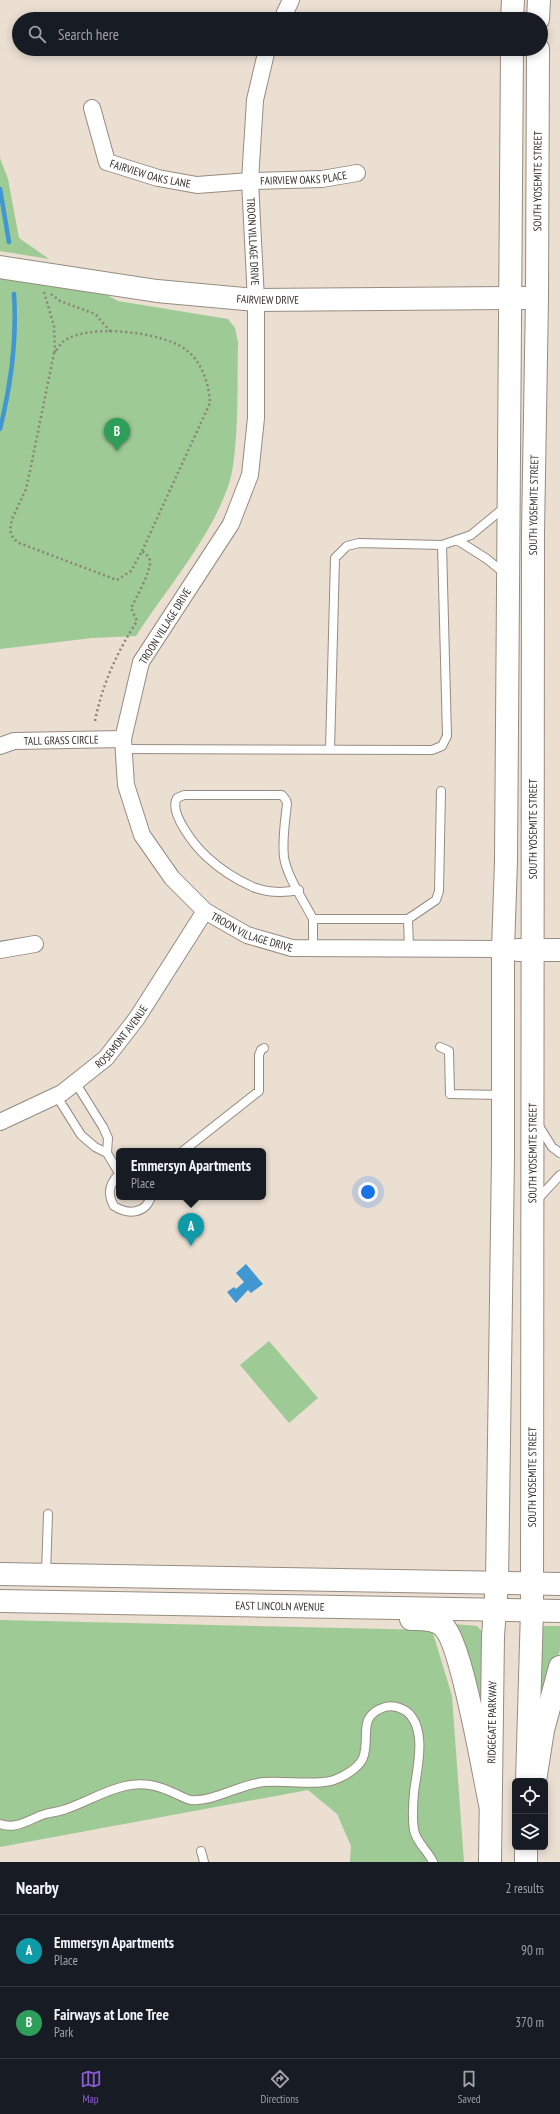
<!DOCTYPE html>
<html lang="en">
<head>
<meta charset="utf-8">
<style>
  :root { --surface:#171b24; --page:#20242c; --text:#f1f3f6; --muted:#9ea1a6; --line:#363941; --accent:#8c5dd7 }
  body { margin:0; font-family:"PT Sans Narrow",sans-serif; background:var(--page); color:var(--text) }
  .controls { position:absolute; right:12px; bottom:12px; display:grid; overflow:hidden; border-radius:6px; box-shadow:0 2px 10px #0003 }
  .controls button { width:36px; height:36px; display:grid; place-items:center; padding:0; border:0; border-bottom:1px solid var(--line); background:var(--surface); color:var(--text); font:20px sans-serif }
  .you { position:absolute; left:368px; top:1192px; width:14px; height:14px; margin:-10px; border:3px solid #fff; border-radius:50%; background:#1a73e8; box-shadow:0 0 0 6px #1a73e833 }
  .badge { display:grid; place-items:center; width:26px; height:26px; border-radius:50%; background:var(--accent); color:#fff; font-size:13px; font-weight:700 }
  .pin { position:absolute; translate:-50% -33px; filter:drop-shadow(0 1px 2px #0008) }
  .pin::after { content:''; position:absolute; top:21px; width:14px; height:12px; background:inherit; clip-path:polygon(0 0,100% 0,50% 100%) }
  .popup { position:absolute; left:116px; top:1148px; width:150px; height:52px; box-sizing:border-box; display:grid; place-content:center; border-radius:6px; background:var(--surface); filter:drop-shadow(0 1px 3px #0005); font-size:13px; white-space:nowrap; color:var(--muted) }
  .popup b { font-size:15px; color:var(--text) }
  .popup::after { content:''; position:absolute; left:50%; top:100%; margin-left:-8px; border:8px solid transparent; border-top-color:var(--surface) }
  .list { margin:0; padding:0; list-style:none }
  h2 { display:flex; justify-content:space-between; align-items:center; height:52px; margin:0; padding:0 16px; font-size:17px }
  h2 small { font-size:13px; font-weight:400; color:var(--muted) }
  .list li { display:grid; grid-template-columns:26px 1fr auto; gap:12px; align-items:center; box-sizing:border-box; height:72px; padding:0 16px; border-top:1px solid var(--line) }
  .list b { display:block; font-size:15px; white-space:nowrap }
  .list p { margin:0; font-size:13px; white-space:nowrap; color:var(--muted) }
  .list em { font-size:13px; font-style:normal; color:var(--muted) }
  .icon { flex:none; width:22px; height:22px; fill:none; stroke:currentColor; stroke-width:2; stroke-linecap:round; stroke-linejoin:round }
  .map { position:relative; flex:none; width:560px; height:1862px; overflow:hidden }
  .search { position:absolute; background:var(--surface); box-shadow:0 2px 10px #0003; left:12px; right:12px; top:12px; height:44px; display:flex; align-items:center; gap:10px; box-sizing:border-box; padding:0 14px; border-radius:22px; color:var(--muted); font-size:15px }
  .sheet { height:196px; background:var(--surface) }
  nav { display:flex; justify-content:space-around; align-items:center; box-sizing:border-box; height:56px; border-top:1px solid var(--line); background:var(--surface); font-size:11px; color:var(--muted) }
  nav a { display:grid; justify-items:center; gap:2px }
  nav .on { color:var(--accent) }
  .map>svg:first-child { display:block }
  .green { fill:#9eca95 }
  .water { fill:#4097d1 }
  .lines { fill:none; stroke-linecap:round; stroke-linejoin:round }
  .stream { stroke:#4097d1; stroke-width:4.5 }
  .lane-casing { stroke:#978c80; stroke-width:10 }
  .street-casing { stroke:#978c80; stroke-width:18 }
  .secondary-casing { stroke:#978c80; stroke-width:24 }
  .primary-casing { stroke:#978c80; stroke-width:24 }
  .path { stroke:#8b837a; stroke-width:2.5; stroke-dasharray:2 3; stroke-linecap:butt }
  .lane { stroke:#fff; stroke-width:8 }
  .street { stroke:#fff; stroke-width:16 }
  .secondary { stroke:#fff; stroke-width:22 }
  .primary { stroke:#fff; stroke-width:22 }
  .labels { text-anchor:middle; stroke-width:3; stroke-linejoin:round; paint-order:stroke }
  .street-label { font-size:11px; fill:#332f2a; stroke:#fff }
</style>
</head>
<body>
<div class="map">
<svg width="560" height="1862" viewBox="0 0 560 1862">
  <rect width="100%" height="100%" fill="#ebdfd2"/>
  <path class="green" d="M0,158L8,179L19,238L49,259L0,251Z
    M0,275L101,292L118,301L228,319L235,328L238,342C237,383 239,425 233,466C225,521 166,589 136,636L92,638L0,649Z
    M269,1341L318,1398L289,1423L240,1365Z
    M0,1620L432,1630L452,1696L464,1862H350L351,1846L337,1814L308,1790L0,1847Z
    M454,1624L477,1626L484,1634L483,1717Z
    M544,1626H560V1650L541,1717L537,1633Z"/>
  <path class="water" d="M246,1264L263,1284L251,1293L248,1290L236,1303L227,1292L234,1287L236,1289L244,1282L236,1273Z"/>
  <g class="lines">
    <path class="stream" d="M0,189L9,242
      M0,429C11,385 17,339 14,294"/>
    <defs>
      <path id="lane" d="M457,540L487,559L505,574
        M123,749L432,750L442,746L447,736L442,545L471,535L505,507
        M330,750L335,558L347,546L359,543L442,545
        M299,890C283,893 268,893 253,887C237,880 220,869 207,857C196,847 168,813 177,798L184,795H282L286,800L287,804C285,822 282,840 284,857C287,877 304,901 313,919
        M408,919L436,900L439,891L441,791
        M313,948V919H408L409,949
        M440,1047L449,1051L450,1094L501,1095
        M75,1082L103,1127L108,1138L107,1153
        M56,1095L81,1135L95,1147L107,1153L119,1173
        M539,1126L552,1147L560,1153
        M183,1151L259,1091V1055L261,1050L264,1048
        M119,1174C109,1184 107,1194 114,1206C128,1215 145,1214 151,1197
        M536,1201L560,1175
        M46,1574L48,1514
        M0,1824C17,1830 29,1819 45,1814C52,1812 59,1812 66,1809C86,1802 104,1791 125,1786C143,1782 157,1785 174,1793C179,1795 185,1799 191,1800C214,1802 240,1784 264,1782C283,1780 317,1786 334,1780C343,1777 359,1768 363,1758C371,1738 356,1716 385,1707C392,1705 399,1707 406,1711C428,1728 417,1769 414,1792C413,1804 412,1818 414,1830C416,1842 428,1851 433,1862
        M201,1851L204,1862"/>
      <g id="street">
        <path d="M282,19L291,0"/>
        <path id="s1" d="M267,49L255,100L250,181L256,300V418L250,475L231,524L141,662L123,739L126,785L142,835L172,878L205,911L247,935L292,948L503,949"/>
        <path id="s2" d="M92,108L107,162L158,178L197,185L250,181L322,179L357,173"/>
        <path id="s3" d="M0,746L14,741L123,739"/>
        <path d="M0,950L35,944"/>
        <path id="s4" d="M0,1122L62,1093L106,1058L137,1018L205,911"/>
      </g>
      <g id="secondary">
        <path d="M512,19L513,0"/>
        <path d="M538,19L539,0"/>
        <path id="s5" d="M0,267L157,291L256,300L526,298"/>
        <path d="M518,950H560"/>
        <path id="s6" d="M527,1781L532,1610L533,532L537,298L538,49"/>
        <path d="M526,1847V1862"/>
        <path id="s7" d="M490,1862L493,1636L497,1583L503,1156V949L506,861L512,49"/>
      </g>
      <g id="primary">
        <path d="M0,1574L560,1584"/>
        <path id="s8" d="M0,1601L560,1611"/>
        <path d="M411,1619C422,1619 435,1618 443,1626C462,1643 483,1772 490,1804"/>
        <path d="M535,1781L543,1730L560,1667"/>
      </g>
    </defs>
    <use href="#lane" class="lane-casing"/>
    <use href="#street" class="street-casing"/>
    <use href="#secondary" class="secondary-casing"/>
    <use href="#primary" class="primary-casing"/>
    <path class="path" d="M44,292L54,326L55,353
      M51,294L60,301L95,314L111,332
      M95,721C102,685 117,652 137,621L131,608C136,598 151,571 150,561C149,556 146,554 142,551L131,571L117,580L19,543L13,538L10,530L12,519L26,489L30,471L54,353C57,350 60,344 64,341C88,323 162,332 185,349C202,361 209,384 210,403L142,551"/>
    <use href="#lane" class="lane"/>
    <use href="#street" class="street"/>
    <use href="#secondary" class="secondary"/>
    <use href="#primary" class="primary"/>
  </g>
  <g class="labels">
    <g class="street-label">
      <text dy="4" stroke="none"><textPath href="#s2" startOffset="101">FAIRVIEW OAKS LANE</textPath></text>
      <text dy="4" stroke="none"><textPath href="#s2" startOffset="256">FAIRVIEW OAKS PLACE</textPath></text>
      <text dy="4" stroke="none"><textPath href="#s6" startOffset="1600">SOUTH YOSEMITE STREET</textPath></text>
      <text dy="4" stroke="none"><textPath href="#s1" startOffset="194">TROON VILLAGE DRIVE</textPath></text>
      <text dy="4" stroke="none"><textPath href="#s5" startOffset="270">FAIRVIEW DRIVE</textPath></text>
      <text dy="4" stroke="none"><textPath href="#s6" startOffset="1276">SOUTH YOSEMITE STREET</textPath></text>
      <text transform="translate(165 626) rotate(-58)" y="4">TROON VILLAGE DRIVE</text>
      <text dy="4" stroke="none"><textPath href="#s3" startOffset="62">TALL GRASS CIRCLE</textPath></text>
      <text dy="4" stroke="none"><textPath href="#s6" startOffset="952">SOUTH YOSEMITE STREET</textPath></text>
      <text dy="4" stroke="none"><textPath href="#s1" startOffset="974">TROON VILLAGE DRIVE</textPath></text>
      <text dy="4" stroke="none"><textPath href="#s4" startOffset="151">ROSEMONT AVENUE</textPath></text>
      <text dy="4" stroke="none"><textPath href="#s6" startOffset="628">SOUTH YOSEMITE STREET</textPath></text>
      <text dy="4" stroke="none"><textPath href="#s6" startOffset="304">SOUTH YOSEMITE STREET</textPath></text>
      <text dy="4" stroke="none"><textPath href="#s8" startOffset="280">EAST LINCOLN AVENUE</textPath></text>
      <text dy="4" stroke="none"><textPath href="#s7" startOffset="140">RIDGEGATE PARKWAY</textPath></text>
    </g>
  </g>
</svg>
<div class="controls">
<button><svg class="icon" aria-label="locate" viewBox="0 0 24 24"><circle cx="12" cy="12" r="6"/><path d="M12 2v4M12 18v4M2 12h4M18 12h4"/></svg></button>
<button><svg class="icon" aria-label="layers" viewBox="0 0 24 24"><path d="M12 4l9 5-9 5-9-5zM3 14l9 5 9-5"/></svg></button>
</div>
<div class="you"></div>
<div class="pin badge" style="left:191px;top:1246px;background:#0f9aa8">A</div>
<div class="popup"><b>Emmersyn Apartments</b>Place</div>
<div class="pin badge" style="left:117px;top:451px;background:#2e9e5b">B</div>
<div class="search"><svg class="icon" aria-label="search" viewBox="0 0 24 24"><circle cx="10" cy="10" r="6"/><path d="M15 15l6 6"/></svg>Search here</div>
</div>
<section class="sheet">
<h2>Nearby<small>2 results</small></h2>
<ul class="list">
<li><span class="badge" style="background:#0f9aa8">A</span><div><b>Emmersyn Apartments</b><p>Place</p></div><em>90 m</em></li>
<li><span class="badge" style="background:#2e9e5b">B</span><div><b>Fairways at Lone Tree</b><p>Park</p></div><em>370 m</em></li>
</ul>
</section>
<nav>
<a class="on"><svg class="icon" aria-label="map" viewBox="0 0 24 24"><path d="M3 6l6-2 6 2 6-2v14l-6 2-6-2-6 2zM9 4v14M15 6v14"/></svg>Map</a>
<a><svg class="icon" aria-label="directions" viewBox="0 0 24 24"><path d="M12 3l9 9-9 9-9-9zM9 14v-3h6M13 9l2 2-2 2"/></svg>Directions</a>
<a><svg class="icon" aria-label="saved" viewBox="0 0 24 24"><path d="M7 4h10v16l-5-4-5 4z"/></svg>Saved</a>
</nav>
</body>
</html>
